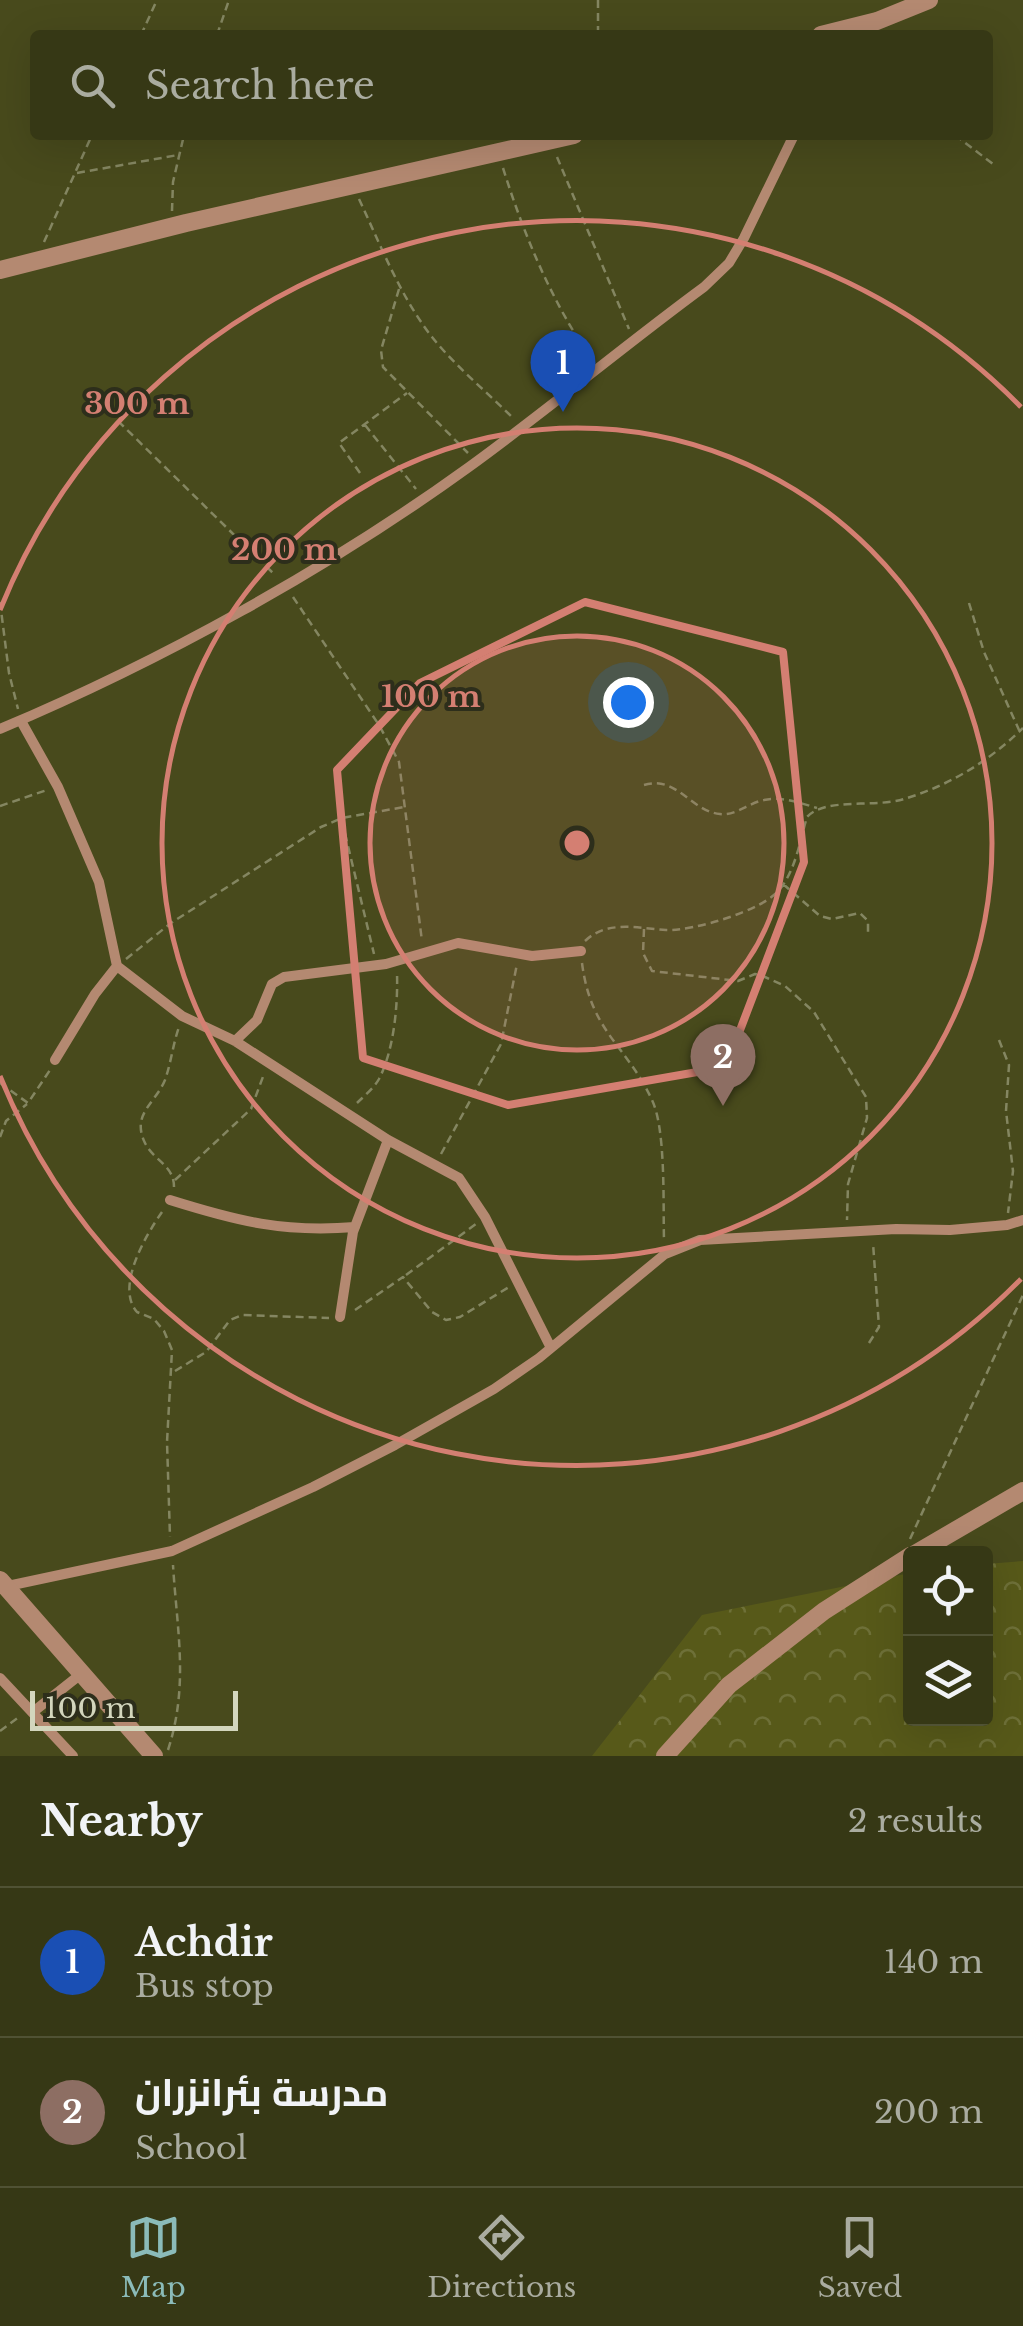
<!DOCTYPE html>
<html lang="en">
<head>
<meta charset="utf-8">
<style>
  :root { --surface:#363815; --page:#414322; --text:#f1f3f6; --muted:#aaaca0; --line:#505234; --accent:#8bbbb9 }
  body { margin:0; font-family:"Libre Baskerville",Cairo,serif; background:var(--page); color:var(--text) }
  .controls { position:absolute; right:30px; bottom:30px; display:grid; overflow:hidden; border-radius:10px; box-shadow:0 10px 40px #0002 }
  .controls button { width:90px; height:90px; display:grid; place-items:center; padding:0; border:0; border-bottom:2px solid var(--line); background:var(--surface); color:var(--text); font:50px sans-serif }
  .scale { position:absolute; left:30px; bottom:25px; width:208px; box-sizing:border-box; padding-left:10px; border:5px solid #d3d6bd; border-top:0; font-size:28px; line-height:35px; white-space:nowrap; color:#d3d6bd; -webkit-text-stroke:8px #2d2e1b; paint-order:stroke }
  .you { position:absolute; left:628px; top:702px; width:35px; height:35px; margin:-25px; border:8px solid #fff; border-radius:50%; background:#1a73e8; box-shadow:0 0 0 15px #1a73e833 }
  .badge { display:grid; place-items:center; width:65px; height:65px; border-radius:50%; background:var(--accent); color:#fff; font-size:32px; font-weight:700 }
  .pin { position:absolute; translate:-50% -82px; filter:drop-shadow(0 2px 5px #0008) }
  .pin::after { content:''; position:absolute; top:52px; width:35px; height:30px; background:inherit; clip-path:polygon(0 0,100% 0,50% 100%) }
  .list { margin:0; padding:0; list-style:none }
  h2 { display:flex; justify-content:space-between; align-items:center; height:130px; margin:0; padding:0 40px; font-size:42px }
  h2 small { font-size:32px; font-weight:400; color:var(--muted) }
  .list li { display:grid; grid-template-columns:65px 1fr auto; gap:30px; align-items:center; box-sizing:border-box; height:150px; padding:0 40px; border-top:2px solid var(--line) }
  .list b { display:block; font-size:38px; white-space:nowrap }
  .list p { margin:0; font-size:32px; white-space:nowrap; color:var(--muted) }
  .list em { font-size:32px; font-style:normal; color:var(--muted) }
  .icon { flex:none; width:55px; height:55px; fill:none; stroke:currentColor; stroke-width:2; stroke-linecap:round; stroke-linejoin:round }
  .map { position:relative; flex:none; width:1023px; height:1756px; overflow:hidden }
  .search { position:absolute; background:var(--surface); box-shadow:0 10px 40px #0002; left:30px; right:30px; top:30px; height:110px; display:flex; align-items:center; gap:25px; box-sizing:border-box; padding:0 35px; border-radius:10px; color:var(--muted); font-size:38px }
  .sheet { height:430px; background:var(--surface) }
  nav { display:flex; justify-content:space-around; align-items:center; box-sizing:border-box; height:140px; border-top:2px solid var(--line); background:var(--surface); font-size:28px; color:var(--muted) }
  nav a { display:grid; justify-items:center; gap:5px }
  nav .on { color:var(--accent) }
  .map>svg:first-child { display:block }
  .forest { fill:url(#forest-crowns) }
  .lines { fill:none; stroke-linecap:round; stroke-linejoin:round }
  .path { stroke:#848661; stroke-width:2.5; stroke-dasharray:8 5; stroke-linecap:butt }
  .minor { stroke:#b48971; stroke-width:10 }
  .tertiary { stroke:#b48971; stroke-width:18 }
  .marked { fill:none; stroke:#d47f72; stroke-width:8; stroke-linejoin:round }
  .ring { fill:none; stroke:#d47f72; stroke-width:5 }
  .centre { fill:#d47f72; stroke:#2d2e1b; stroke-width:5 }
  .ring-label { font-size:30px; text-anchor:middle; font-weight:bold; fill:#d47f72; stroke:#2d2e1b; stroke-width:8; stroke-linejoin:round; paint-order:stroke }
</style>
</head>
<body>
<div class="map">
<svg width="1023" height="1756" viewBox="0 0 1023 1756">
  <defs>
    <pattern id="forest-crowns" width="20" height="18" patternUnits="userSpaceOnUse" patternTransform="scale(2.5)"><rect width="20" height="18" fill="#575919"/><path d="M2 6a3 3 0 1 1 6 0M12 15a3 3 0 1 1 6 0" fill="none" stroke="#6e7038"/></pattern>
  </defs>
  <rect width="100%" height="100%" fill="#484a1c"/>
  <path class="forest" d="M1023,1561V1756H592L702,1615L910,1573V1718H986V1564Z"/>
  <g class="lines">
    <path class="path" d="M598,0V35
      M141,35L157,0
      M217,35L229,0
      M955,135L993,164
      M557,157L629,329
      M503,168C524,235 551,300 591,359
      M77,173L178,155
      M359,199C381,246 400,296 432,337C455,366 487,392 514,419
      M172,211L173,182L184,135
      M44,242L92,135
      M399,289L381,350L383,367L468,453
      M118,421L275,575
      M365,425L416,489
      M360,473L339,443L407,393
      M293,597L379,725L399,762L422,941
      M0,602L9,673L18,709
      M969,603L984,652L1019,730
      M644,785C677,775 690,811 720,814C736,816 748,803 764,800C782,796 800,803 817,808
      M0,806L47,790
      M342,821L374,954
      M783,884L820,916L832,919L860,913L868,921V932
      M644,929L643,953L652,971L738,981L755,974L765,977L785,986L814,1012L866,1097L867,1118L848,1184L847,1220
      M585,941C607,920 637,928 666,930C693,931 763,911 780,889C796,869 800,840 807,817C825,797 877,808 904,799C950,785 988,762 1023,728
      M126,959L171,923L321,827L342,818L404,807
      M582,963C591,1033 626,1044 652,1100C666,1129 663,1205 664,1240
      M999,1040L1009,1065L1006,1111L1013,1171L1008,1213
      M0,1083L28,1103L50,1070
      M357,1103C364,1096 374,1088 379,1079C394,1050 398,1005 397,973
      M0,1137L6,1121L27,1104
      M441,1154L501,1044L517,964
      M175,1180L251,1109L264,1074
      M174,1187C174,1165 154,1161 145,1143C131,1114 155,1104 165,1080C171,1063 173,1044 179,1027
      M162,1212C146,1235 115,1287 137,1312L154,1319L164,1331L172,1350L167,1442L170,1537
      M406,1275L476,1224
      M355,1310L403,1277L432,1312L446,1320L460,1317L509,1287
      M869,1343L879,1327L873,1243
      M175,1371L206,1352L230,1320L242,1315L329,1318
      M910,1539L1023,1295
      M0,1731L19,1717
      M168,1750C189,1685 177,1631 173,1565"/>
    <path class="minor" d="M21,721L58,787L99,882L117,966L182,1016L235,1041L388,1140L459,1178L485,1217L551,1348
      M0,729C161,661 328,569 469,467C549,409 625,345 704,287L729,263L744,238L794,135
      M235,1041L257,1020L272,984L284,977L386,964L458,943L532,956L581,951
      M55,1060L95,994L117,966
      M170,1200C237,1221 284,1233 355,1227
      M340,1317L353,1232L388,1140
      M3,1587L172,1551L313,1487L395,1445L494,1389L539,1358L665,1254L700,1240L896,1229L950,1230L1007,1225L1023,1220
      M0,1678L73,1756
      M33,1712L81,1674"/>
    <path class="tertiary" d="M821,35L877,21L929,0
      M0,270L186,223L574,135
      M915,1554L1023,1491
      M0,1580L154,1756
      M665,1756L729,1685L824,1611L910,1556"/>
  </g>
  <path class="marked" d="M585,602L783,652L804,862L726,1067L508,1105L363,1058L337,770L420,683Z"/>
  <circle cx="577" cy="843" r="207" fill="#d47f72" fill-opacity=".12"/>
  <g class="ring">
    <circle cx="577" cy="843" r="207"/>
    <circle cx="577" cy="843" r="415"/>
    <path d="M1021 1279A622 622 0 0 1 0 1076M0 610A622 622 0 0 1 1021 407"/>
  </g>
  <circle cx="577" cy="843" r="15" class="centre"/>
  <g class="ring-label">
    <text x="137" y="414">300 m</text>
    <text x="284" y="560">200 m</text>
    <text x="431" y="707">100 m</text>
  </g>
</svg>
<div class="controls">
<button><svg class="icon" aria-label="locate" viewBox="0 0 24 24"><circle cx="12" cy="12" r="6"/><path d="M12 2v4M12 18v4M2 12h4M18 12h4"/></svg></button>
<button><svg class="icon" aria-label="layers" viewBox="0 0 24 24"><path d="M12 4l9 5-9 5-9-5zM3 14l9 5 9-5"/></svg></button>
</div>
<div class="scale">100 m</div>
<div class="you"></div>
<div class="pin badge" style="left:563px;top:412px;background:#1a4fb4">1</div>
<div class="pin badge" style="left:723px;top:1106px;background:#8d6e63">2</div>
<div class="search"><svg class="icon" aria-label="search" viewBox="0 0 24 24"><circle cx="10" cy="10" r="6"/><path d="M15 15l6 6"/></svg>Search here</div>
</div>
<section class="sheet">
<h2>Nearby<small>2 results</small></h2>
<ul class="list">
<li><span class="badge" style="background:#1a4fb4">1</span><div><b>Achdir</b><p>Bus stop</p></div><em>140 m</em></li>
<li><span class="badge" style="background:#8d6e63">2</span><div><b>مدرسة بئرانزران</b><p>School</p></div><em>200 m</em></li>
</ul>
</section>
<nav>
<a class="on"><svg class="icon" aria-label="map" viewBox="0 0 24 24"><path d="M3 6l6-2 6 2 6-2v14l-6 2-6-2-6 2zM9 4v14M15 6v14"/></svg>Map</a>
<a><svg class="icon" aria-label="directions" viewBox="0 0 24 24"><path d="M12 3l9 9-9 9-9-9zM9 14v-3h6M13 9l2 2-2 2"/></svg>Directions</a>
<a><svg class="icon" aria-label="saved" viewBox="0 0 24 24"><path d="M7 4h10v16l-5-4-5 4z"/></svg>Saved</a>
</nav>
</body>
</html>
